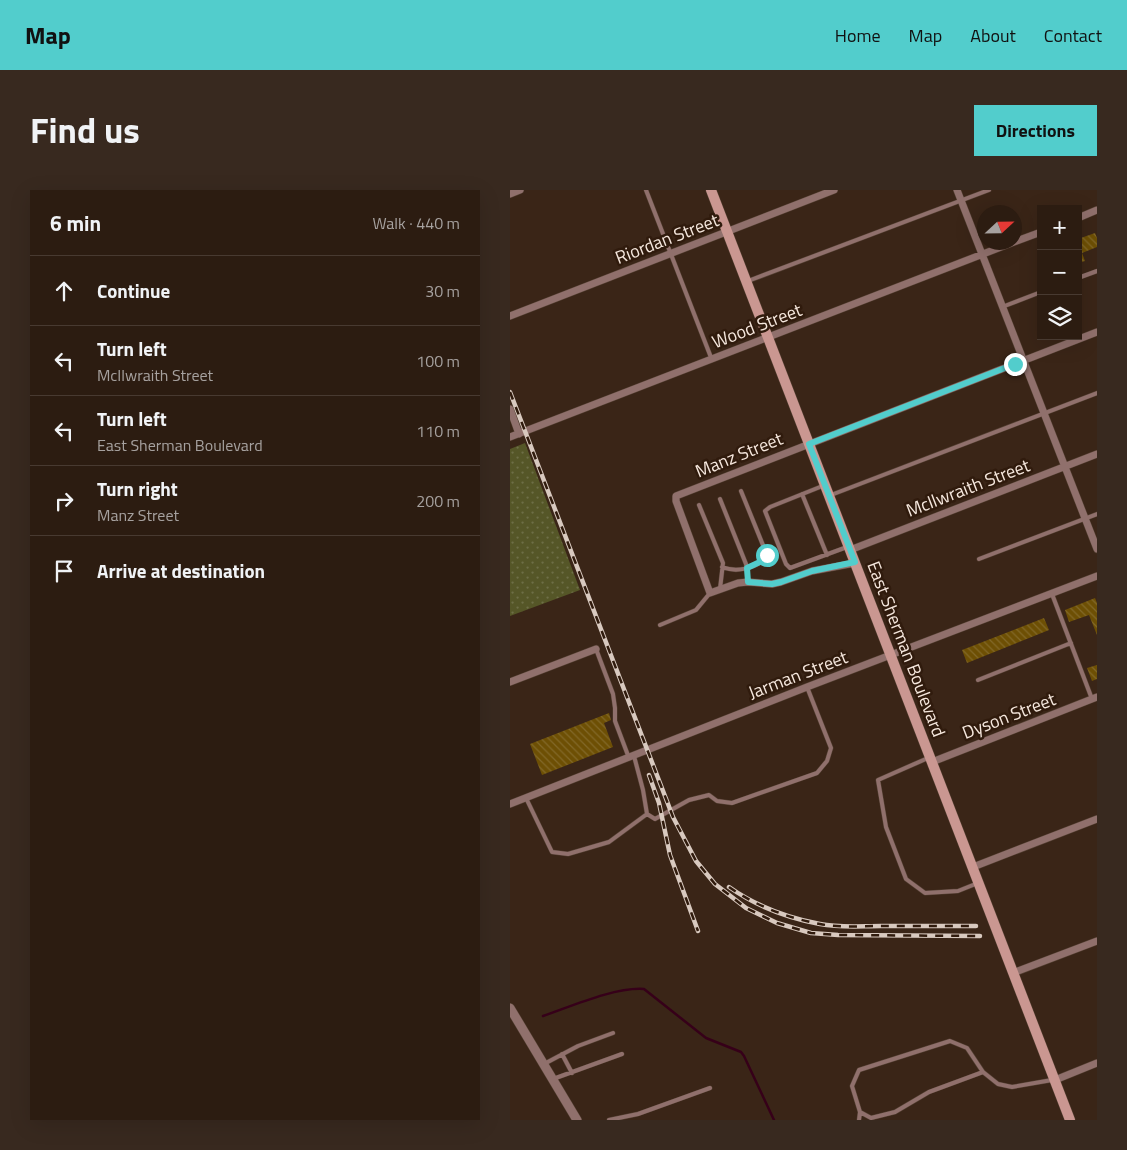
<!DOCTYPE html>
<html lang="en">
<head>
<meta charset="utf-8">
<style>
  :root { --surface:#2c1c11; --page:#38291f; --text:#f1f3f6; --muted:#a6a19f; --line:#483a31; --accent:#52cdcc }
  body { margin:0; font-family:"Titillium Web",sans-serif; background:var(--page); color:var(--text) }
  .controls { position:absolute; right:15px; top:15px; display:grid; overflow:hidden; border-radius:0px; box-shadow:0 5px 20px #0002 }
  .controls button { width:45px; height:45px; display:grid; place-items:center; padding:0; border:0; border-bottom:1px solid var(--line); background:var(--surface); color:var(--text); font:25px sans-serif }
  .compass { position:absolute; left:467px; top:15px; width:45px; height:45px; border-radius:50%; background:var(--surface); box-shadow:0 5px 20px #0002; rotate:68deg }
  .stop { position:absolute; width:15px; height:15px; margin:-11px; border:4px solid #52cdcc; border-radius:50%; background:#fff }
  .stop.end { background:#52cdcc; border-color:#fff; box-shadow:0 1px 5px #0008 }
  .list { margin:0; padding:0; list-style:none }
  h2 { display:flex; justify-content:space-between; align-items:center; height:65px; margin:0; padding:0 20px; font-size:21px }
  h2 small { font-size:16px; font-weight:400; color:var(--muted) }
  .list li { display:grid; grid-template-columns:32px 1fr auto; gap:15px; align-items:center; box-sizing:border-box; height:70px; padding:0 20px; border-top:1px solid var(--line) }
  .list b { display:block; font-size:19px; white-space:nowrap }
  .list p { margin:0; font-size:16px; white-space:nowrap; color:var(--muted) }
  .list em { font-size:16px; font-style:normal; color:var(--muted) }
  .icon { flex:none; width:28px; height:28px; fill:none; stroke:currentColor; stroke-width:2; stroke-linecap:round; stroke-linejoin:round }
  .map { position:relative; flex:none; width:587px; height:930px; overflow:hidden; border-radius:0px }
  header { display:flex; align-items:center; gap:30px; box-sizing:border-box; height:70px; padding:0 25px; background:var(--accent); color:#111 }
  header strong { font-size:24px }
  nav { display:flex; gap:28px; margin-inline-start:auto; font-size:18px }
  .intro { display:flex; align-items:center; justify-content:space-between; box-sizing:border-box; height:120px; padding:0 30px }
  h1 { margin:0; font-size:35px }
  .button { padding:12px 22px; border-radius:0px; background:var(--accent); color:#111; font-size:18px; font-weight:700 }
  main { display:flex; gap:30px; padding:0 30px }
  aside { flex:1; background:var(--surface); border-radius:0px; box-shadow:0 5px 20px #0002 }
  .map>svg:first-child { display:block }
  .grass { fill:url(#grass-dots) }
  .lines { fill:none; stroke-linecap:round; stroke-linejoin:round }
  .stream { stroke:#360019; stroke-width:2.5 }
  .building { fill:url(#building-back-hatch) }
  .service-casing { stroke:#544033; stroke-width:5 }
  .minor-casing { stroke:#544033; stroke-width:8 }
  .tertiary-casing { stroke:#544033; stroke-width:10 }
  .secondary-casing { stroke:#544033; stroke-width:11 }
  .service { stroke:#90706c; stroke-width:4 }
  .minor { stroke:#90706c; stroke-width:7 }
  .tertiary { stroke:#90706c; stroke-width:9 }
  .secondary { stroke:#ca9791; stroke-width:10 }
  .rail-casing { stroke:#d8c9bf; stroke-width:4.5 }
  .rail { stroke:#301b0d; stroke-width:2.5; stroke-dasharray:8; stroke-linecap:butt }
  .route { stroke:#52cdcc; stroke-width:6 }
  .labels { text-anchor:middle; stroke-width:5; stroke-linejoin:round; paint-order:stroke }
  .street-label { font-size:18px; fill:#f6e8de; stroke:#301b0d }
</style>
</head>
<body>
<header>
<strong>Map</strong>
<nav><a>Home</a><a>Map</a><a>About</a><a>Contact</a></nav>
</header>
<div class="intro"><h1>Find us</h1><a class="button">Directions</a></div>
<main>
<aside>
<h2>6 min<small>Walk · 440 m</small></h2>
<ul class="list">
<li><svg class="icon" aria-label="ahead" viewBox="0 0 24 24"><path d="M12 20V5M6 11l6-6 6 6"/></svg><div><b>Continue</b></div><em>30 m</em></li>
<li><svg class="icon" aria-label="left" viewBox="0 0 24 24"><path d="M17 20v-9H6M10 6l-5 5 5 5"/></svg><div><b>Turn left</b><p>McIlwraith Street</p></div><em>100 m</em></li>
<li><svg class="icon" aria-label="left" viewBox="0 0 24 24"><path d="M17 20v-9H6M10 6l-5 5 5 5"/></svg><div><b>Turn left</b><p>East Sherman Boulevard</p></div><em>110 m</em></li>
<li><svg class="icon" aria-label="right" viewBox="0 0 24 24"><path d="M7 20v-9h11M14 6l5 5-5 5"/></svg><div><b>Turn right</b><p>Manz Street</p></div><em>200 m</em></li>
<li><svg class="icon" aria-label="arrive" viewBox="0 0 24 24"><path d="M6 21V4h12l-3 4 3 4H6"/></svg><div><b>Arrive at destination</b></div></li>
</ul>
</aside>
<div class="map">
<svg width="587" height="930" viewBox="0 0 587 930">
  <defs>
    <pattern id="grass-dots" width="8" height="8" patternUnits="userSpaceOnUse" patternTransform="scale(1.25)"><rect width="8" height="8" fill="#555627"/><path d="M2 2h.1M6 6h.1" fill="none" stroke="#6e6e46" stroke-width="1.8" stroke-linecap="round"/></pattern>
    <pattern id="building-back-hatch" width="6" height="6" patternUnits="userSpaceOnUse" patternTransform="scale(1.25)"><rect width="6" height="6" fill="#6d4f04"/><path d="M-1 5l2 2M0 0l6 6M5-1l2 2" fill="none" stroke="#826828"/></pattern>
  </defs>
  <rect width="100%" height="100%" fill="#3a2517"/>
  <path class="grass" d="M15,253L70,400L0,426V259Z"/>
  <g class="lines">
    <path class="stream" d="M33,826C62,816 105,797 134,799L196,848L231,862L234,866L264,930"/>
  </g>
  <path class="building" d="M585,43L587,48V57L572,63L575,71L568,73V49Z
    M585,408L587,413V445L579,425L559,432L555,420Z
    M534,428L539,440L457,473L452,460Z
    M587,475V489L582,491L577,478Z
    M99,523L101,530L94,533L103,557L32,585L20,554Z"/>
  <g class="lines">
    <defs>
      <path id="service" d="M136,0L202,170
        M568,88L587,81
        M238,91L479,0
        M492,117L531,102
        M315,295L260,317L255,321L276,374L280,378L337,357
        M292,304L317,365
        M321,305L587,203
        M210,309L236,374L238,392
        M189,315L213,373L210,399
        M469,369L587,324
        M212,377C227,383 244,378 256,369L257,365L231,301
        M542,404L582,509
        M150,435L186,420L200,403
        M86,459L103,504L105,518V531L119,568
        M468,490L561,453
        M124,566L133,600L137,624L145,629L179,610L199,605L207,611L222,613L307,583L317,571L321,558L297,497
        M418,568L368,590L376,637L396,689L415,703L448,701L468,693
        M16,608L42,662L58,664L99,652L137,624
        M52,864L62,883
        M34,874L68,856L103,843
        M473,882L419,902L385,922L361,928L350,922L342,896L349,880L440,851L457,858L473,882L488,894L502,897L542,890
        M43,889L112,864
        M99,930L128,924L200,898
        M349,930L350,922"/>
      <path id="minor" d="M447,0L587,359
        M0,4L10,0
        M568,28L587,20
        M504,52L531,42
        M0,126L324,0
        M0,219L9,244
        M0,247L504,52
        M340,360L587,264
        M345,373L302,381L271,392L262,394L238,392L228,393L200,403L166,311V306L587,142
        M0,492L86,459
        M422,572L587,507
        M0,614L297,497L587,386
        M463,677L587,629
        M503,783L587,751
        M545,890L587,873"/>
      <path id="tertiary" d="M0,818L67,930"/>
      <path id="secondary" d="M201,0L560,930"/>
    </defs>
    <use href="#service" class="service-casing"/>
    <use href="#minor" class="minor-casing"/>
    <use href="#tertiary" class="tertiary-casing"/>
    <use href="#secondary" class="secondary-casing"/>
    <use href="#service" class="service"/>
    <use href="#minor" class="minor"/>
    <use href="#tertiary" class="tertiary"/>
    <use href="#secondary" class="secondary"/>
    <defs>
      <path id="rail" d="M0,202L163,627L186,671L205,694L236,718L267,733L301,743L328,745L470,746
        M139,585L149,613L160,665L188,741
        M219,697C246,716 278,728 310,734C330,738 351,736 371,736C402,736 434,736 466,736"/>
    </defs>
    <use href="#rail" class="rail-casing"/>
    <use href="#rail" class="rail"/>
  </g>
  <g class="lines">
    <path class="route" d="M257,365L256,369L237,378L238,392L262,394L271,392L302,381L345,372L299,254L505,174"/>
  </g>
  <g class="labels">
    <g class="street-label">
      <text transform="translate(157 49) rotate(-21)" y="6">Riordan Street</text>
      <text transform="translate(247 136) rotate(-21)" y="6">Wood Street</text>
      <text transform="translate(229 265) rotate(-22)" y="6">Manz Street</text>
      <text transform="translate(458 298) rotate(-21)" y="6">McIlwraith Street</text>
      <text transform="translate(396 459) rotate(69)" y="6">East Sherman Boulevard</text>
      <text transform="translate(288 485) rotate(-21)" y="6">Jarman Street</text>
      <text transform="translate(499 526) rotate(-21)" y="6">Dyson Street</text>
    </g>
  </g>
</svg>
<div class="controls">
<button>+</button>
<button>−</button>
<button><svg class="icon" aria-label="layers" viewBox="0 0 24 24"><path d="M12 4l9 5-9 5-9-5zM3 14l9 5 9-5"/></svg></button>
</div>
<svg class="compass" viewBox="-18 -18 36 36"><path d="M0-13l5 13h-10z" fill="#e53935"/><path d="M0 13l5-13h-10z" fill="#a6a19f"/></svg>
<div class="stop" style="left:257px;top:365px"></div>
<div class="stop end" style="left:505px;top:174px"></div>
</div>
</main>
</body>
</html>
